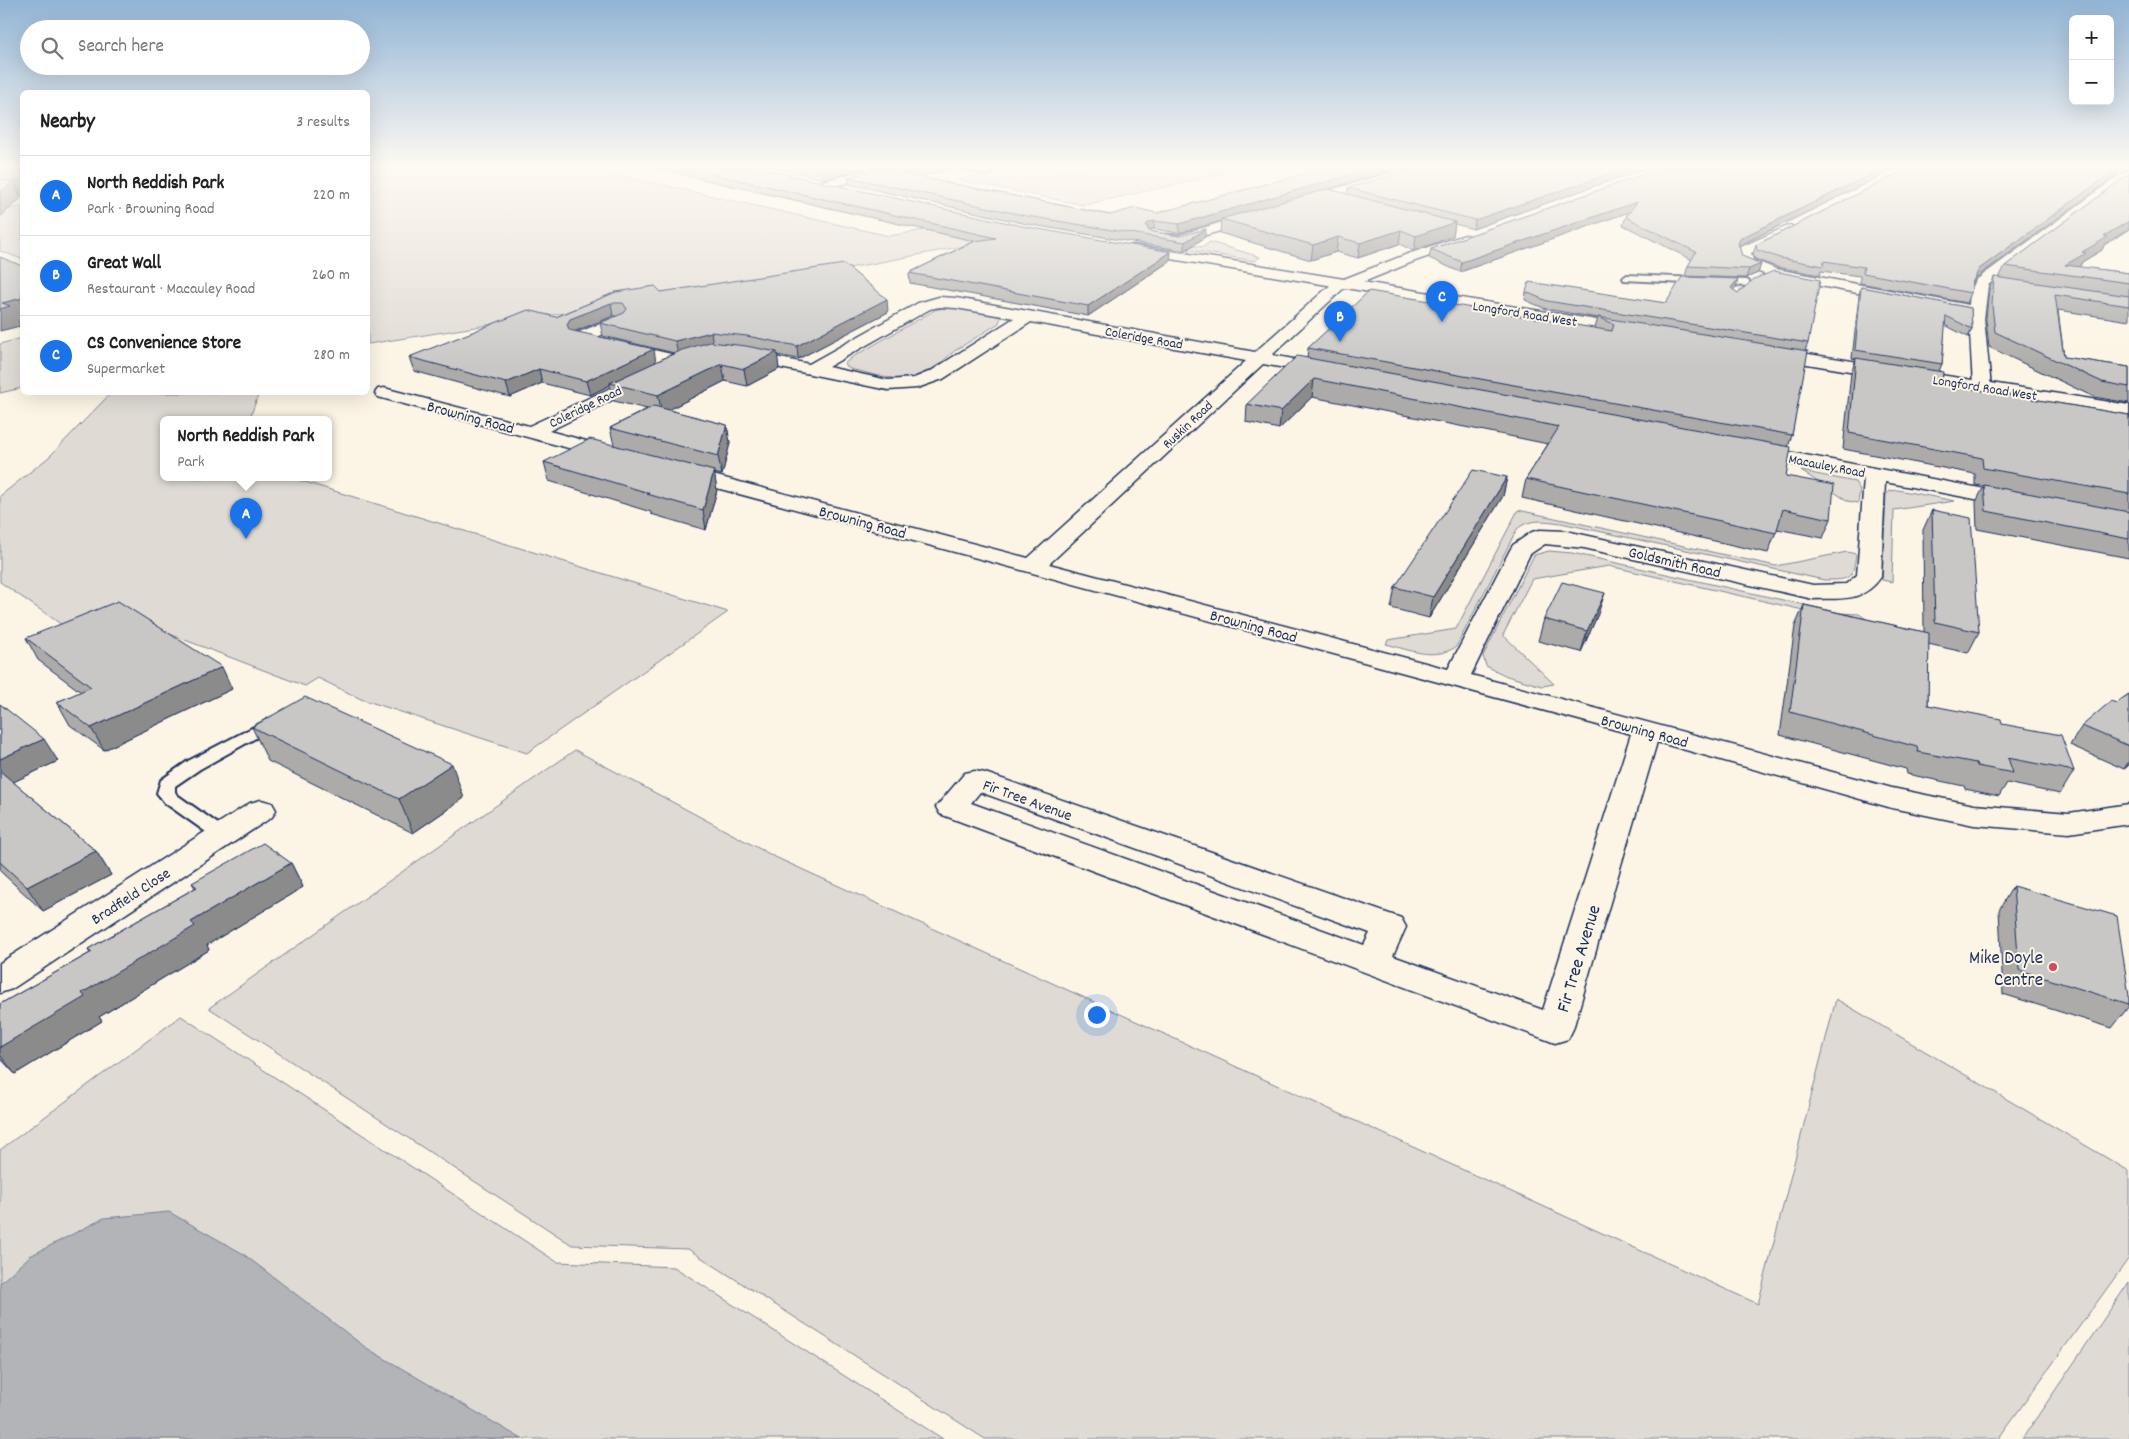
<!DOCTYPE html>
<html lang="en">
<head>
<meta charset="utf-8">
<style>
  :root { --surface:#fff; --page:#f2f2f2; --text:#222; --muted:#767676; --line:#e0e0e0; --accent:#1a73e8 }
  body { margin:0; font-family:Dekko,sans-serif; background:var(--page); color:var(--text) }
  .controls { position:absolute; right:15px; top:15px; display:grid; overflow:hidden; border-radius:8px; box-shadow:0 5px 20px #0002 }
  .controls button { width:45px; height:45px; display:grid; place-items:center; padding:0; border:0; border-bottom:1px solid var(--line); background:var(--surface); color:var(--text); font:25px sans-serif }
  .you { position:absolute; left:1096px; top:1014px; width:18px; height:18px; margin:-12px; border:4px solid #fff; border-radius:50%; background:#1a73e8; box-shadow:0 0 0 8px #1a73e833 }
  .badge { display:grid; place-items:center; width:32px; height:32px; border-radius:50%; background:var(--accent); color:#fff; font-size:16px; font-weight:700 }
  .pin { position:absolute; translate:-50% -41px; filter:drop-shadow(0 1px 2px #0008) }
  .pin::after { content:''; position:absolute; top:26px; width:18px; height:15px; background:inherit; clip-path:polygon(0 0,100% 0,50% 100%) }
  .popup { position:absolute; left:160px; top:416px; width:172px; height:65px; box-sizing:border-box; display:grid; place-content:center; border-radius:8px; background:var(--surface); filter:drop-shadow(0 1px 4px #0005); font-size:16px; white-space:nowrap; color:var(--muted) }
  .popup b { font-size:19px; color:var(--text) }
  .popup::after { content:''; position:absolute; left:50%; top:100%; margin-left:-10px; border:10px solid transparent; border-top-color:var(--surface) }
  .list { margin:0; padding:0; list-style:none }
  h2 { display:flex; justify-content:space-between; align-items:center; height:65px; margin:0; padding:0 20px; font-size:21px }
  h2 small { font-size:16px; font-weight:400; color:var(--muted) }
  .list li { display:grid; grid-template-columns:32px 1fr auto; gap:15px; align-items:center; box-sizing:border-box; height:80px; padding:0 20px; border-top:1px solid var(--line) }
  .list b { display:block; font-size:19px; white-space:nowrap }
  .list p { margin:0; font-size:16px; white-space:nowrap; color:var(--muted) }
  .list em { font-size:16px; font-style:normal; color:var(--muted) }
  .icon { flex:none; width:28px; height:28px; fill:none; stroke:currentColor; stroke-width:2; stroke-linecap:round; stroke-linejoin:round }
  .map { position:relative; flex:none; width:2129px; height:1439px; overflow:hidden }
  .search { position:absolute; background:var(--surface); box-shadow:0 5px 20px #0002; left:20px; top:20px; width:350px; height:55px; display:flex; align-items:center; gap:12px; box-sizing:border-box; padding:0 18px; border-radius:28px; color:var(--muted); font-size:19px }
  .panel { position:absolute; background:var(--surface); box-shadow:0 5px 20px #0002; left:20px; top:90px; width:350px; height:305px; border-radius:8px }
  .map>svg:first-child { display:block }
  .green { fill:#dfdbd4; stroke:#7d8599 }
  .water { fill:#b2b4b8; stroke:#767f94 }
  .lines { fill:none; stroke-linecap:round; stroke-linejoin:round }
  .service-casing { stroke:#1b2f5e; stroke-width:4 }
  .minor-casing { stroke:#1b2f5e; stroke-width:3 }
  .tertiary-casing { stroke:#1b2f5e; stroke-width:3 }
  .service { fill:#fcf5e5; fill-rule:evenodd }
  .minor { fill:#fcf5e5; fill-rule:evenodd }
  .tertiary { fill:#fcf5e5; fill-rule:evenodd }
  .wall { fill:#acabaa; stroke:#1b2f5e; fill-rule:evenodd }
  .shaded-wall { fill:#8c8b8b; stroke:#1b2f5e }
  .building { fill:#c8c7c6; stroke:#1b2f5e }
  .poi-dot { fill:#d1495b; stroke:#fcf5e5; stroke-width:2 }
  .labels { text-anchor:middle; stroke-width:4; stroke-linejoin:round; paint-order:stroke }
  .far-street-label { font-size:14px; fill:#1b2f5e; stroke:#fcf5e5 }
  .street-label { font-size:16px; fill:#1b2f5e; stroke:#fcf5e5 }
  .near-poi-label { font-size:19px; fill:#1b2f5e; stroke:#fcf5e5; text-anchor:end }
  .near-street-label { font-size:19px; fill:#1b2f5e; stroke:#fcf5e5 }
</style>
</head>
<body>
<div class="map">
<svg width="2129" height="1439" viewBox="0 0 2129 1439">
  <rect width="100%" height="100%" fill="#fcf5e5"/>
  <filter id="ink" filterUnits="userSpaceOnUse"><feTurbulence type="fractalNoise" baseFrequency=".02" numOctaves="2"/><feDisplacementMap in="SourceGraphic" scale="10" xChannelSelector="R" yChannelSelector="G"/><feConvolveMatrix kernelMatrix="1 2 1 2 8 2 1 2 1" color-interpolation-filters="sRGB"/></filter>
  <g filter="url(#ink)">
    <path class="green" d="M368,168H588L889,236L961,224L1016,236L860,266L368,344Z
      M1011,168H1247L1084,205L959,180Z
      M22,207V259L0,251V211Z
      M1139,236L1203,247L1210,242L1260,257L1255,261L1182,249Z
      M948,307C966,308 984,311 1001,317L999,323C985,332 970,341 956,350C940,361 935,375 911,378C892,381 869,373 850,369L844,364L851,358L935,310Z
      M22,338V388L0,393V344Z
      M111,393H259L249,420H164V478H292L728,612L527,753L361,699L318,678L305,686L112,612L68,629L0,582V496L49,457Z
      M1801,471L1855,482L1860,490L1858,503L1848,501Z
      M1898,490L1955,501L1894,510L1892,582L1882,580L1886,495L1890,491Z
      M1518,510L1776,566L1847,552L1856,554C1853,580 1849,580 1824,580L1561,523C1545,521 1530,518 1517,529L1456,647C1433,661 1410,650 1386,644L1388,640L1456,629Z
      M1549,551L1572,553L1841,613L1859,614L1878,627L1609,566L1532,579L1503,635L1554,684L1542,686L1507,676L1486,666L1483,656L1534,555Z
      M575,750L775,857L1758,1304L1836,999L2129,1171V1258L1998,1439H985L688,1249L572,1245L209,1008Z
      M181,1016L557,1262L674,1267L943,1439H0V1150Z
      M2129,1282V1439H2022Z"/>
    <path class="water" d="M169,1212L242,1253L365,1347L522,1439H0V1283L30,1256L104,1218Z"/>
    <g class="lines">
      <defs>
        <path id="service" d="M960,168H975L992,173L988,175Z
          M1627,275L1747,280L1751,283L1747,286L1624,280L1623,278Z
          M273,717L279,719L281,722L279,725L200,769L175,786V792L177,795L228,831L231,835L228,839L222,841L216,839L165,803L157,793L161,780L188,761Z"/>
        <path id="minor" d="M874,168H896L894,171L823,189L817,185L819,182Z
          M1407,168H1427L1425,171L1310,205L1305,206L1299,202L1300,199Z
          M2129,170V180L1988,285L1984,319L1991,387L1988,391L1982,392L1976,391L1973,387L1969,314L1772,277L1741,265L1737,251L1739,248L1790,225L1797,229L1795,232L1751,253L1753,260L1776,269L1969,305L1970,293L1976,280L2125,171Z
          M1256,212L1261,213L1263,216L1261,219L1179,243L1165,240L1163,237L1165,234L1179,235Z
          M1465,235L1470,236L1472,239L1470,242L1415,261L1351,287L1344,288L1272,355L1330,366L1333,370L1330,374L1324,375L1263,364L1049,564L1448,669L1510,550L1513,545L1532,532L1540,530L1566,531L1813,585L1846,584L1857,575L1864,478L1745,455L1742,451L1745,447L1752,445L2017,495L2025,496L2028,501L2025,506L2017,507L1885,482L1881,577C1863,603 1841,598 1813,599L1584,548L1545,544L1530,554L1471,675L1892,788L1974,805L2069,813L2129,804V824L2069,833L1974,825L1892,808L1657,742L1573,1029L1568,1039L1555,1043L940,814L936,807L965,773L975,771L985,773L1401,918L1406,927L1393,956L1543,1010L1631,734L672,476L669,472L672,468L679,466L1028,558L1246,361L1031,322L943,379L917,388L888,390L736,359L733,355L736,351L742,350L809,364L918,303L939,297L956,298L1255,352L1336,280L1344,279L1405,255ZM939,307L956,308L1014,318L931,371L914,378L888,380L828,367L930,309ZM980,792L1370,933L1364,945L971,803Z
          M620,316L626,318L628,321L626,324L597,337L684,357L687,361L684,365L678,366L580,343L574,342L572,338L574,334Z
          M647,371L653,372L656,376L653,380L549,431L620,450L623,454L620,458L613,460L378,397L375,393L378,389L384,388L529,426Z
          M261,800L272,803L276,810L272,817L12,989L0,993V963L250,803Z"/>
        <path id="tertiary" d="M1134,245L1634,326L1640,328L1642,331L1640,334L1634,336L1129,252L1127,249L1129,246Z
          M1770,348L2129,405V417L1764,357L1761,353L1764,349Z"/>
      </defs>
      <use href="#service" class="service-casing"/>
      <use href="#minor" class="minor-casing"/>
      <use href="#tertiary" class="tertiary-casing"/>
      <use href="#service" class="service"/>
      <use href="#minor" class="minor"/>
      <use href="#tertiary" class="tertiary"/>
    </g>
    <path class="wall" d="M0,168H22V197L19,191L17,190L21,198L0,217Z
      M653,168H757L1170,261L1088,316L910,283L909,273L974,241Z
      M776,168H865L824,179Z
      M881,168H959L919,177L1110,215L1157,213L1399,168L1329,189L1347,194L1348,188L1646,168L1473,229L1455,224L1453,236L1414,251L1399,244L1358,258L1336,252L1311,260L1220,233L1221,221L1179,233L1154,229L1149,230V231L1179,236L1205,237L1185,251L1027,224L849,184L848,177Z
      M1662,168H1897L1739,246L1742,256L1761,264L1758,273L1746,278L1685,276L1688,266L1692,260L1623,225L1626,217L1629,212L1460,272L1429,258L1431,249Z
      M1909,168H2120L2117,175L1975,278L1972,284L1971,293L1967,303L1860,283V276L1821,271L1820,275L1777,267L1755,259L1753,254L1756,245Z
      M2129,174V229L2104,245L2102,250L2082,262L2079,267L2129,273V321L2058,310L2064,357L2129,367V403L2094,397L1989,347L1986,319L1989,290L1994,277L1999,278L2005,266Z
      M1738,279L1736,287L1733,290L1808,343L1805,351L1792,435L1788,447L1786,476L1831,519L1823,538L1777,529L1768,553L1522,498L1526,479L1548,444L1485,431L1312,397L1279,429L1246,422L1247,404L1307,358L1308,348L1595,328L1598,318L1546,309L1525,300L1526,292L1666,303Z
      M1861,287L1971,308L1972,329L1968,337L1945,325L1942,364L1939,371L1942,384L2129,415V558L1977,529L1976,502L1984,486L1975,485V474L1843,449L1851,373L1856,359L1852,358L1859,295Z
      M616,292H661L888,312L798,359L777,355L779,369L747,386L725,381L668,410L727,425L730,443L722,475L714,473L717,490L706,530L651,514V512L549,481L544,462L614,445L610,428L647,409L614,401L610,385L590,395L542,383L510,397L414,371L409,357L556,317ZM613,316H616L600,323L603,336L674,353L656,362L576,331Z
      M1507,477L1503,496L1429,618L1391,608L1395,587Z
      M1932,510L1979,632L1968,653L1928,644V705L2002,724L2074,771L2060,794L2007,783L1999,796L1965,789L1964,786L1907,774L1906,769L1780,735L1795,626L1804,605L1924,632L1923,530Z
      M1598,614L1581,652L1538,641L1544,619Z
      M26,638L232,689L104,750L70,725L57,702L81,692L38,660Z
      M2129,694V765L2124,769L2070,745L2082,726Z
      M0,704L58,761L13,782L96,851L111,875L43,911L0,871Z
      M252,727L464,798L413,833L268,761Z
      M291,863L303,887L207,945L209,950L99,1017L102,1021L15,1074L0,1058V1004L90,953L88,949L195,888L192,883Z
      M2013,886L2129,996V1006L2112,1028L2003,994L1999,910Z"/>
    <path class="shaded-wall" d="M834,168H865L824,179L823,171Z
      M924,168H959L900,181L899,173Z
      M1374,168H1399L1224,220L1221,219V221L1179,233V224Z
      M1626,168H1646L1473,229L1475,220Z
      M1884,168H1897L1738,246V243L1741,238Z
      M2118,168H2120L2117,175L1975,278L1968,292L1979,269Z
      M22,179V197L15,181Z
      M13,182L21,198L0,217V193Z
      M1637,202L1635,210L1460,272L1462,262Z
      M1154,221V229L1149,230L1146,225L1149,222Z
      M2129,221V229L2104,245L2102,250L2082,262L2080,266L2066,274L2065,265L2104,236Z
      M1455,222L1453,236L1414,251L1416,236Z
      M1206,229L1205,237L1185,251V242Z
      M1401,230L1399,244L1358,258L1360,243Z
      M1338,237L1336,252L1311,260L1313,245Z
      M1171,252L1170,261L1088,316V306Z
      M1761,264L1758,273L1746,278L1749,269Z
      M1738,279L1736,287L1728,296L1731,288Z
      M22,298V320L18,321L20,326L0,331V309L2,303Z
      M887,299L888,312L798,359L797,346Z
      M611,303L613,316L573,332L570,337L567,324L570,319Z
      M711,332L713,345L678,354L675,341Z
      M654,349L656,363L610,383V385L590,395L586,381Z
      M777,352L779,369L747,386L744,369Z
      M722,364L725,381L662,413L658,395Z
      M539,369L542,383L510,397L506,383Z
      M1314,379L1312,397L1279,429L1281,411Z
      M727,425L730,443L722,475L718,456Z
      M714,471L717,490L706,530L703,510Z
      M1507,477L1503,496L1429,618L1433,597Z
      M1605,593L1598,614L1581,652L1587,631Z
      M222,667L232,689L104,750L91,728Z
      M44,739L58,761L5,786L0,779V759Z
      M2129,761V765L2124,769Z
      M452,764L464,798L413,833L399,799Z
      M96,851L111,875L43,911L27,887Z
      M291,863L303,887L207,945L209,950L99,1017L102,1021L15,1074L0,1055V1047L82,993L191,922Z"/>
    <path class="building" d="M0,168H22V179L15,181V175L0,172Z
      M686,168H757L1027,227L1171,252L1088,306L909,273L975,241L996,238Z
      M810,168H834L823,171Z
      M881,168H924L899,173L1110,215L1135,208L1157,213L1326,168H1374L1179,224L1154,221L1149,222L1146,225L1149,231L1179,236L1206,229L1185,242L1027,216L848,177Z
      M1415,168H1626L1475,220L1348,188Z
      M1662,168H1884L1741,238L1738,243L1742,256L1761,264L1749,269L1688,266L1696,252L1626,217L1637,202L1462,262L1431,249Z
      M1909,168H2118L1979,269L1972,283L1971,293L1863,273L1864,267L1824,261L1823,266L1780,258L1757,250L1756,245Z
      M2129,174V221L2104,236L2108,237L2082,252L2086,253L2065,265L2129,273V283L2005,266Z
      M0,179L13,182L0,193Z
      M1328,189L1455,222L1416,236L1401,230L1360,243L1338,237L1313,245L1221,219Z
      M0,257L22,266V298L2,303L10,306L0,309Z
      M844,264L887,299L797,346L747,336L711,332L675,341L600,323L624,313L627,309L623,303H611L570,319L567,324L569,330L654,349L586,381L539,369L506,383L409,357L528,310L556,317L616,292L655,286L661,292Z
      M1774,271L1820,280L1808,343L1547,301L1526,292L1529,282L1666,303L1682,277L1738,279L1731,288L1738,293L1754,279Z
      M1994,277L2129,296V306L2055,295L2064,357L2129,367V387L2102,382L1995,332L1992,305Z
      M1861,287L1971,308L1972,329L1946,316L1942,364L1855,350Z
      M1369,291L1612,331L1614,324L1598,317L1808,351L1792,435L1308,348Z
      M710,342L746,346L777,352L744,369L722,364L658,395L610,383L682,350Z
      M1297,356L1791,447L1786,476L1834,485L1831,519L1783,509L1776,533L1526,479L1559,427L1489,413L1314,379L1281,411L1247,404Z
      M1856,358L1943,372L1942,384L2129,415V494L1983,468L1982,458L1849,433Z
      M654,406L727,425L718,456L610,428Z
      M590,439L714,471L703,510L647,494L649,493L544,462Z
      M1473,470L1507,477L1433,597L1395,587Z
      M1984,485L2129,512V539L1986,511Z
      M1932,510L1971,518L1979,632L1935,622Z
      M1562,582L1605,593L1587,631L1544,619Z
      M118,601L222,667L91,728L57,702L91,687L26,638Z
      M1804,605L1929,633L1928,705L2001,719L2002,724L2061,735L2074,771L2008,758L2013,773L1977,766L1976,763L1918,752L1917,747L1790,712Z
      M2129,694V746L2082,726L2111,701L2116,703Z
      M305,697L452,764L399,799L252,727Z
      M0,704L44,739L0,759Z
      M0,771L96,851L27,887L0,862Z
      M263,843L291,863L191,922L195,926L82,993L85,997L0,1047V1004L92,952L88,949L197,887L192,883Z
      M2013,886L2117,916L2129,996V1004L2019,970Z"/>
  </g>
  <linearGradient id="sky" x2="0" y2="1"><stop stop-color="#92b4d5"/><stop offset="0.45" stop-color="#fefaf3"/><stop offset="1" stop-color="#fefaf3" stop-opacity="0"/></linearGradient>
  <rect width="2129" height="370" fill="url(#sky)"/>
  <circle class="poi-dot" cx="2053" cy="967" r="5"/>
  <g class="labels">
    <g class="far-street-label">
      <text transform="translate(1525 313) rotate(9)" y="5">Longford Road West</text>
      <text transform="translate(1144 337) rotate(10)" y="5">Coleridge Road</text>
      <text transform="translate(1985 387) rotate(9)" y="5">Longford Road West</text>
      <text transform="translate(585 406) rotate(-26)" y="5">Coleridge Road</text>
      <text transform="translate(1187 424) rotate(-43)" y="5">Ruskin Road</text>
      <text transform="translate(1827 465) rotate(11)" y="5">Macauley Road</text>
    </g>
    <g class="street-label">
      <text transform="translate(471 416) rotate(15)" y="6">Browning Road</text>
      <text transform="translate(863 521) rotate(15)" y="6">Browning Road</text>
      <text transform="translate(1675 561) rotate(13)" y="6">Goldsmith Road</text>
      <text transform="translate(1254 625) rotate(15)" y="6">Browning Road</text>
      <text transform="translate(1645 730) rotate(15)" y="6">Browning Road</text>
      <text transform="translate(1028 799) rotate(20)" y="6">Fir Tree Avenue</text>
      <text transform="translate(130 895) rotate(-33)" y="6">Bradfield Close</text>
    </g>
    <g class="near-poi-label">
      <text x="2043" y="963">Mike Doyle<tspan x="2043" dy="22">Centre</tspan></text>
    </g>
    <g class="near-street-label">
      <text transform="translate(1577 958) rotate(-73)" y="7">Fir Tree Avenue</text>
    </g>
  </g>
</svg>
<div class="controls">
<button>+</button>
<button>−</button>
</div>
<div class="you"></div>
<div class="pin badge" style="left:246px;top:539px">A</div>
<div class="popup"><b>North Reddish Park</b>Park</div>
<div class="pin badge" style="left:1340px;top:342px">B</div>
<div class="pin badge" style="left:1442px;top:322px">C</div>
<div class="search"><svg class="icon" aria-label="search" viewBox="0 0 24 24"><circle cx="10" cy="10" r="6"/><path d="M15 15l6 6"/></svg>Search here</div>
<section class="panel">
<h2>Nearby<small>3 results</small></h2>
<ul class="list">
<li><span class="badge">A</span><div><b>North Reddish Park</b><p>Park · Browning Road</p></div><em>220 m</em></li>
<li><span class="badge">B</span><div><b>Great Wall</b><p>Restaurant · Macauley Road</p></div><em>260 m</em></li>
<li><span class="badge">C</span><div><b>CS Convenience Store</b><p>Supermarket</p></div><em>280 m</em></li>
</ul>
</section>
</div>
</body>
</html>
